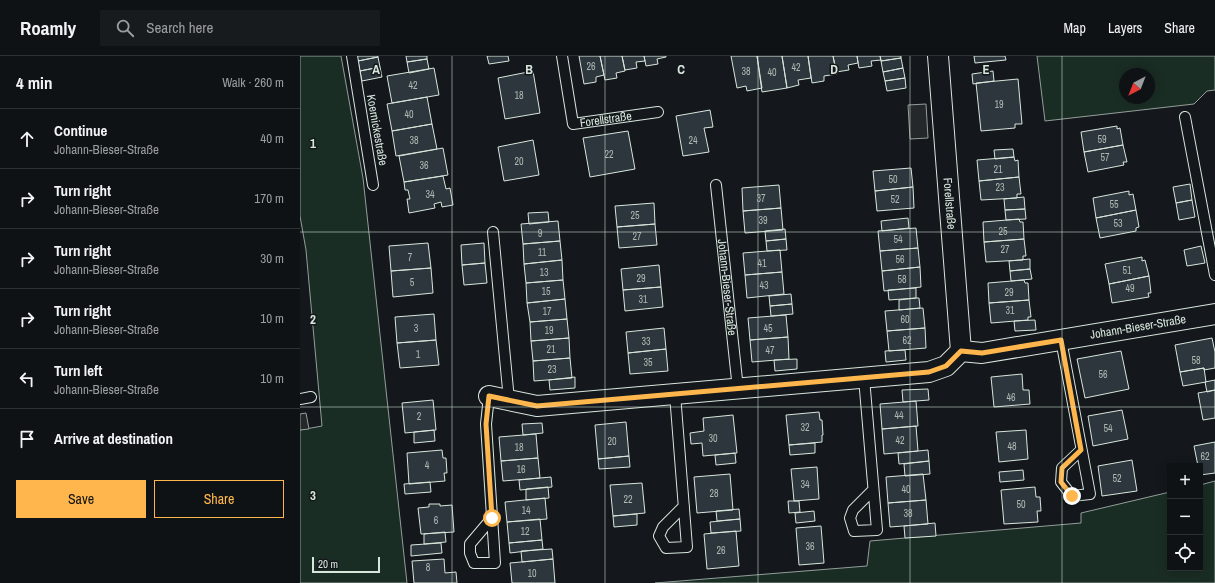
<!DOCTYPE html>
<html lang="en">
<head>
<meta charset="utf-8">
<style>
  :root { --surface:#0f1215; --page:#181b1e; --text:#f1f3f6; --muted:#9b9ea0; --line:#2f3234; --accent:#ffb74d }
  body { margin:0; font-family:"Archivo Narrow",sans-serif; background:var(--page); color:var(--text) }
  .controls { position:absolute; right:12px; bottom:12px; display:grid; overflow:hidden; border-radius:0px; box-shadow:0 2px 10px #0003 }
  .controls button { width:36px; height:36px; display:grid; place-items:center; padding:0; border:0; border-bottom:1px solid var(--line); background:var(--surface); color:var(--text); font:20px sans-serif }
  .compass { position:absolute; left:819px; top:12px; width:36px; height:36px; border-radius:50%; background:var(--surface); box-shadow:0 2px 10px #0003; rotate:222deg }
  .scale { position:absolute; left:12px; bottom:10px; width:68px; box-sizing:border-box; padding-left:4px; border:2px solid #d8e6dc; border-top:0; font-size:11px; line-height:14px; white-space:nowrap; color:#d8e6dc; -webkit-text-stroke:3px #14181c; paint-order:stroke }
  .stop { position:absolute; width:12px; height:12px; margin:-9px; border:3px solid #ffb74d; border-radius:50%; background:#fff }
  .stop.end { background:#ffb74d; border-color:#fff; box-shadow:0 1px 4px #0008 }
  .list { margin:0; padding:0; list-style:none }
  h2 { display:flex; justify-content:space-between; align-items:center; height:52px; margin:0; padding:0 16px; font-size:17px }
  h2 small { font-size:13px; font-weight:400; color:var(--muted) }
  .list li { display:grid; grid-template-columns:26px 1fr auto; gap:12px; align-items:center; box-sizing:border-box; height:60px; padding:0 16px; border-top:1px solid var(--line) }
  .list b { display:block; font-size:15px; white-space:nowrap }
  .list p { margin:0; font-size:13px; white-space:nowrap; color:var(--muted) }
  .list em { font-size:13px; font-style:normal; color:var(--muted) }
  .actions { display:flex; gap:8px; padding:12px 16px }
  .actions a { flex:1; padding:9px 0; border:1px solid var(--accent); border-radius:0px; text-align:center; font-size:14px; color:var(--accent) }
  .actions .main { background:var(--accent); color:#111 }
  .icon { flex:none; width:22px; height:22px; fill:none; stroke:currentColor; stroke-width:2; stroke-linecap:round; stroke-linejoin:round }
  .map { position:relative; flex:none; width:915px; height:527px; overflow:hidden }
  header { display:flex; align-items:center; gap:24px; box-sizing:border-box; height:56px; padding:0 20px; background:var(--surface); border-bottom:1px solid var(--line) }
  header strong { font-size:19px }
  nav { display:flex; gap:22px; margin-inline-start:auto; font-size:14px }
  .search { width:280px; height:36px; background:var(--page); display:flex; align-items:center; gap:10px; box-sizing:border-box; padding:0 14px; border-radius:0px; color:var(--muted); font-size:15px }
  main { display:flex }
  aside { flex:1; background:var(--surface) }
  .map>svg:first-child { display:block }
  .green { fill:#1a2d24; stroke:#939e99; fill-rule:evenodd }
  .parking { fill:#24282b; stroke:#939e99 }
  .building { fill:#2c363c; stroke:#d8e6dc }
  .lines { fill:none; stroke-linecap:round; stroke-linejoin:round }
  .lane-casing { stroke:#d8e6dc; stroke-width:12 }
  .street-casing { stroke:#d8e6dc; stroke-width:22 }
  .lane { stroke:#14181c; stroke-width:10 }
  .street { stroke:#14181c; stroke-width:20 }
  .route { stroke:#ffb74d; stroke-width:5 }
  .grid { fill:none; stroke:#d8e6dc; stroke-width:1; stroke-opacity:0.55 }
  .labels { text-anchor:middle; stroke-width:3; stroke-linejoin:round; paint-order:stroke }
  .number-label { font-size:10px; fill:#adbab4 }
  .street-label { font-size:12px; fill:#d8e6dc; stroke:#14181c }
  .grid-label { font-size:13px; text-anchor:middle; font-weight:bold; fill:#d8e6dc; stroke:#14181c; stroke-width:3; stroke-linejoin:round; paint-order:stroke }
</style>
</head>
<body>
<header>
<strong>Roamly</strong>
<div class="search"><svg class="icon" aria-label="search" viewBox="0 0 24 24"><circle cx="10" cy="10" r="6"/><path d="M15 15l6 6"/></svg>Search here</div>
<nav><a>Map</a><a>Layers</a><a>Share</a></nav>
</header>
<main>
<aside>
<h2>4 min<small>Walk · 260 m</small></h2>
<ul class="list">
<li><svg class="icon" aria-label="ahead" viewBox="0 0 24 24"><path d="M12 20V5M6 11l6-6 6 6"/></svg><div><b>Continue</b><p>Johann-Bieser-Straße</p></div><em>40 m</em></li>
<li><svg class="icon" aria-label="right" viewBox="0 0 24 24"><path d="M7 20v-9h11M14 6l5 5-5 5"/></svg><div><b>Turn right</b><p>Johann-Bieser-Straße</p></div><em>170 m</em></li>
<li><svg class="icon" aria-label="right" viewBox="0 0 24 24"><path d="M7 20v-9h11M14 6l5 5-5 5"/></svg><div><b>Turn right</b><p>Johann-Bieser-Straße</p></div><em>30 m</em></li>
<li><svg class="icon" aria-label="right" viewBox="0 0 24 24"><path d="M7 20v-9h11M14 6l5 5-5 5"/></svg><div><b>Turn right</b><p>Johann-Bieser-Straße</p></div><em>10 m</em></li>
<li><svg class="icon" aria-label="left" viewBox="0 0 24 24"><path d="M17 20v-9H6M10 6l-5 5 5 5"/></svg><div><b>Turn left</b><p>Johann-Bieser-Straße</p></div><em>10 m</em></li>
<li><svg class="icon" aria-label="arrive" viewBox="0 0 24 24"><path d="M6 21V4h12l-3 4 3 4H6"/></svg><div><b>Arrive at destination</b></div></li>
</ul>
<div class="actions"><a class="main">Save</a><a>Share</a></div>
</aside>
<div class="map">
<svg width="915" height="527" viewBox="0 0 915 527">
  <rect width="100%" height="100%" fill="#14181c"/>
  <path class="green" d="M0,0H41L63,122L107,527H0V374L22,370L6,194L0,160Z
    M737,0H915V34L907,35L894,48L745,65ZM825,18H849V42H825Z
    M915,425V527H355L567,510L570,485L781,467V457L870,436V512H900V429Z"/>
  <path class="parking" d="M626,48L628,82L610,83L608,49Z
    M6,357L9,373L0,374V358Z"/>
  <path class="building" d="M57,0H78V1L58,5Z
    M106,0H127V3L107,6Z
    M187,0H208L209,5L189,8Z
    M279,0H300L304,19L296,21V26L284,28Z
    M300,0H322L325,15L316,17L317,22L305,24Z
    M322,0H344L345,5L336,6L337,12L325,14Z
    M344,0H366V1L357,3L358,8L346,10Z
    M431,0H457L462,32L447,35L446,30L437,32Z
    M457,0H482L487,32L462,36Z
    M482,0H508L511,22L498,24L499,29L487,32Z
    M508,0H533L537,18L524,20V25L512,27Z
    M533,0H557L558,7L548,9L549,14L536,16Z
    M557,0H580L581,4L571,5L572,10L559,12Z
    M580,0H601V2L581,5Z
    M674,0H705L706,4L675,7Z
    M78,1L80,11L60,15L58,5Z
    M601,2L603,12L583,16L581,5Z
    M127,3L129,13L109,17L107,6Z
    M80,11L82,21L62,25L60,15Z
    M134,12L139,39L92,47L87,20Z
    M603,12L605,22L585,25L583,16Z
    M233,15L240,57L205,63L198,22Z
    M693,15L694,25L673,28L672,18Z
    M605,22L606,32L587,35L585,25Z
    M718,23L722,68H715V72L681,75L676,27Z
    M127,41L132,68L92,75L87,48Z
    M410,54L413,71L404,72L409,96L383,100L376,60Z
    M132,68L137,93L96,100L92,75Z
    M817,70V73L820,72L823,89L784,96L781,76Z
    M328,75L335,113L290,121L283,82Z
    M233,84L239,119L204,125L198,91Z
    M823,89L827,106H823L824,109L788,116L784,96Z
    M143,92L148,119L104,126L99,100Z
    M713,93L714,101L695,103L694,94Z
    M714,101L715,105L718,104L719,121L679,125L677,104Z
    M611,112L613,131L575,135L573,115Z
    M143,120L146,133L150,132L153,149L142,151L141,146L134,148L135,152L109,157L107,143H110L108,134H105L104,126Z
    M719,121L721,138H717V142L681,144L679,125Z
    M890,128L892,144L876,147L873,131Z
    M479,129L481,152L443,155L442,132Z
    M613,131L614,152L577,155L575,135Z
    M829,135V139L833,138L836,154L796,162L793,142Z
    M724,141L725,153L705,154L704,143Z
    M892,144L895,161L879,164L876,147Z
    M354,147L355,168L317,171L315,150Z
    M481,152L483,174L445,177L443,155Z
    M725,153L726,163L706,164L705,154Z
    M836,154L839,171L836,172V175L800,182L796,162Z
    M248,156L249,166L229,168L228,157Z
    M608,162L609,172L582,175L581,165Z
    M719,163L720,166H723L724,183L684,186L683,166Z
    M258,165L260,185L223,188L221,168Z
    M355,168L357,189L319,192L317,171Z
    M616,172L618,192L580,195L578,175Z
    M485,173L486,183L466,185L465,175Z
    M486,183L487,194L467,195L466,185Z
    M724,183L726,200H723V204L686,206L684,186Z
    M260,185L262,204L224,208L223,188Z
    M128,187L131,212L91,215L89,190Z
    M184,187L185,207L162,209L161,189Z
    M901,190L905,207L887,210L884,194Z
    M618,192L620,211L582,215L580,195Z
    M480,194L482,216L445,219L443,197Z
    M842,201V205L845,204L849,220L809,228L805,208Z
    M730,203V213L710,215L709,205Z
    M262,204L263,224L226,227L224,208Z
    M185,207L187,227L164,229L162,209Z
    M359,209L361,231L323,234L321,213Z
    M620,211L621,231L584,235L582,215Z
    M131,212L133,237L93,241L91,215Z
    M730,213L732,223L711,225L710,215Z
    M482,216L484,238L447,242L445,219Z
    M849,220L851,237H848L849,241L812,247L809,228Z
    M263,224L265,243L227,247L226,227Z
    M724,224L725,227H728L729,244L689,247L688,227Z
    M361,231L363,251L325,255L323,234Z
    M616,232V242L589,244L588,234Z
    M491,238L492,248L470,250L469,240Z
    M616,242H619L620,252L599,254V244Z
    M265,243L267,263L230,266L227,247Z
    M729,244L731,261H728V264L691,267L689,247Z
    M492,248L493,258L471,260L470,250Z
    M623,252L625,272L587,275L585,255Z
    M134,258L136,284L97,287L95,261Z
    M486,259L488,281L450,284L448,262Z
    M267,263L269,282L231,285L230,266Z
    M735,264L736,274L715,275L714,265Z
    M364,272L366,293L328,297L326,276Z
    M625,272L626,292L589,295L587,275Z
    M488,281L489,303L452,306L450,284Z
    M269,282L270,302L233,305L231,285Z
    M912,282L915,296V312L904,314V312L880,316L875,289Z
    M136,284L139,309L100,312L97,287Z
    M366,293L368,315L330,318L328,297Z
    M605,294L606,304L586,306L585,295Z
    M821,295L829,333L785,342L777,303Z
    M270,302L272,322L234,325L233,305Z
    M497,303V313L475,315L474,304Z
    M904,312L906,326L883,330L880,316Z
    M722,318L723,334H729L730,348L694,351L691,321Z
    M275,321V332L250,334L249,324Z
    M915,324V334L907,336L905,326Z
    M628,333L629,344L603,346L602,334Z
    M915,334V362L903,364L898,337Z
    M133,344L136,374L105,377L102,347Z
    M616,345L618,370L582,373L580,348Z
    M822,354L828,383L793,390L788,360Z
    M519,356L520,364H522L523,379H522V386L489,389L486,359Z
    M433,359L437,397L403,400L402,387L391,388L390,377L404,375L403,362Z
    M326,366L329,400L298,403L295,369Z
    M242,367L243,377L223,379L222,368Z
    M616,370L618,395L584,398L582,373Z
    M134,374L135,385L114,387V376Z
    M726,374L728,403L699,406L696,376Z
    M236,378L238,402L201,405L199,381Z
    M915,386V417L900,419V410H898L894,390Z
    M515,387V397L490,399L489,389Z
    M142,394L143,402H146L147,417H144L145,425L109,428L107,397Z
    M628,394L629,405L599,408L598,397Z
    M435,397L436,407L416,409L415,399Z
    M329,400L330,411L299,413L298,403Z
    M238,402L240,422L203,425L201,405Z
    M832,404L837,435L802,440L798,410Z
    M629,405L630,418L605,420L604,408Z
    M517,411L519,443L494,445L491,413Z
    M723,414L724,424L700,426L699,416Z
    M430,418L433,454L397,457L394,421Z
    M623,418L626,444L588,447L586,421Z
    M251,421L252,431L220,434L219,424Z
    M130,426L131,436L105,438L104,428Z
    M342,427L345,457L313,460L310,429Z
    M248,431L249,442L226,444V433Z
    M735,431L736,441H740L741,455H737L738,466L704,468L701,434Z
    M245,442L247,463L207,466L205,446Z
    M626,444L628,468L590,471L588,447Z
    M488,445H499L500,456L489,457Z
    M129,448H140V450L152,449L154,476L121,478L118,452L129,451Z
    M439,453L440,463L417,465L416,455Z
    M514,455L515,465L496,467L495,457Z
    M337,458V469L314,471L313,460Z
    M240,463L242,484L209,487L207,466Z
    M440,463L441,475L411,477L410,466Z
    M635,467L636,480L605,482L604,470Z
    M521,470L524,507L499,509L496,472Z
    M436,475L439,510L407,513L404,478Z
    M145,476L146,486L124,488V478Z
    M242,484L243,493L210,497L209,487Z
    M141,487L142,497L111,500V489Z
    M252,493L253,503L222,506L221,495Z
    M144,503L145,517L156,516L157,527H114L112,505Z
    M253,503L255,527H212L210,507Z"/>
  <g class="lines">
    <defs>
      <g id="lane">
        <path d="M52,0L73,129"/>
        <path id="s1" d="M262,0L273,68L358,56"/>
        <path d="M885,61L915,219"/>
        <path id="s2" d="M416,129L438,333"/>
        <path d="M193,176L209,344"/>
        <path d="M761,284L790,438L772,440L761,426L762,412L781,394"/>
        <path d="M564,322L577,474L554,475L550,462L553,454L573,434"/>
        <path d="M375,338L387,491L366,492L359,480L363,471L384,450"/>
        <path d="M189,340L186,368L195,507H174L170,497V488L192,462"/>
        <path d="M0,343L11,341"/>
      </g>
      <g id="street">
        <path id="s3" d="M638,0L661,295"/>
        <path id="s4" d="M189,340L237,350L629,316L646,310L661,295L682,297L915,258"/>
      </g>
    </defs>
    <use href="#lane" class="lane-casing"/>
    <use href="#street" class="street-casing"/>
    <use href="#lane" class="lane"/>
    <use href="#street" class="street"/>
  </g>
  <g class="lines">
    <path class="route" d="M192,462L186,368L189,340L237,350L629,316L646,310L661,295L682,297L761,284L781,394L762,412L761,426L772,440"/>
  </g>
  <path class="grid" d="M152,0V527M305,0V527M458,0V527M610,0V527M762,0V527M0,176H915M0,351H915"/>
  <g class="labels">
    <g class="number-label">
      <text x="291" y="14">26</text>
      <text x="496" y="15">42</text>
      <text x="446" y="19">38</text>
      <text x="472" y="20">40</text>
      <text x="113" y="33">42</text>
      <text x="219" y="43">18</text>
      <text x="699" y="52">19</text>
      <text x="109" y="62">40</text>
      <text x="802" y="87">59</text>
      <text x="114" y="88">38</text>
      <text x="393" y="88">24</text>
      <text x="309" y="102">22</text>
      <text x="805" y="105">57</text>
      <text x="219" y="109">20</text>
      <text x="124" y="113">36</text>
      <text x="698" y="117">21</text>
      <text x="593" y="127">50</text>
      <text x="700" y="135">23</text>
      <text x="130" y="142">34</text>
      <text x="461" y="146">37</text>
      <text x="595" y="147">52</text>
      <text x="814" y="152">55</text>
      <text x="335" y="163">25</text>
      <text x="463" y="168">39</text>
      <text x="818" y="171">53</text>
      <text x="703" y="179">25</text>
      <text x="240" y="181">9</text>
      <text x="337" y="184">27</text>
      <text x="598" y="187">54</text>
      <text x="705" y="197">27</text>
      <text x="242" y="200">11</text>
      <text x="110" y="205">7</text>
      <text x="600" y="207">56</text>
      <text x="462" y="211">41</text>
      <text x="827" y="218">51</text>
      <text x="244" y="220">13</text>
      <text x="341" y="226">29</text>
      <text x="602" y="227">58</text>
      <text x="112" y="230">5</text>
      <text x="464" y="233">43</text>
      <text x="830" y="236">49</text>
      <text x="246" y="239">15</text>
      <text x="709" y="240">29</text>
      <text x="343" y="247">31</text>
      <text x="710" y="258">31</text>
      <text x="247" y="259">17</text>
      <text x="605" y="267">60</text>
      <text x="116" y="276">3</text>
      <text x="468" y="276">45</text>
      <text x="249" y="278">19</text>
      <text x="607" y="288">62</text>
      <text x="346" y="289">33</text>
      <text x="251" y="297">21</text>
      <text x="470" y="298">47</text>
      <text x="118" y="302">1</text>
      <text x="896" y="308">58</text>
      <text x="348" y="310">35</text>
      <text x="252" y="317">23</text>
      <text x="803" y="322">56</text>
      <text x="711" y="345">46</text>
      <text x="599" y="363">44</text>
      <text x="119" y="364">2</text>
      <text x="505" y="375">32</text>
      <text x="808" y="376">54</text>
      <text x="413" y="386">30</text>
      <text x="600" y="388">42</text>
      <text x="312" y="389">20</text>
      <text x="712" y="394">48</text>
      <text x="219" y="395">18</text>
      <text x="905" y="404">62</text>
      <text x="127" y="413">4</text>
      <text x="221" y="417">16</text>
      <text x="817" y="426">52</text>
      <text x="505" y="432">34</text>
      <text x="606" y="437">40</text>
      <text x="414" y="441">28</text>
      <text x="328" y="447">22</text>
      <text x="721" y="452">50</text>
      <text x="226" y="458">14</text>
      <text x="608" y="461">38</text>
      <text x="136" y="468">6</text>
      <text x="225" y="479">12</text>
      <text x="510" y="494">36</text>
      <text x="421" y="498">26</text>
      <text x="128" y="515">8</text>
      <text x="232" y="521">10</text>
    </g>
    <g class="street-label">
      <text dy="4" stroke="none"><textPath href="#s1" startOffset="102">Forellstraße</textPath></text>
      <text transform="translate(77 74) rotate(80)" y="4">Koernickestraße</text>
      <text dy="4" stroke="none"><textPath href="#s3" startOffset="148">Forellstraße</textPath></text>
      <text dy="4" stroke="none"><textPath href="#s2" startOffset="103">Johann-Bieser-Straße</textPath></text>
      <text dy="4" stroke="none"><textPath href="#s4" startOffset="661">Johann-Bieser-Straße</textPath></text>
    </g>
  </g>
  <g class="grid-label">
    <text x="76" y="18">A</text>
    <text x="229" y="18">B</text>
    <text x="381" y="18">C</text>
    <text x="534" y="18">D</text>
    <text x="686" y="18">E</text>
    <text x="13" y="92">1</text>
    <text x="13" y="268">2</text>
    <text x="13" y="444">3</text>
  </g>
</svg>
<div class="controls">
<button>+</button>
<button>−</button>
<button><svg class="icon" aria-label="locate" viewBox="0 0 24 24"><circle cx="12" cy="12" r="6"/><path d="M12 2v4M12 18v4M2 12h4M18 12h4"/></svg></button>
</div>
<svg class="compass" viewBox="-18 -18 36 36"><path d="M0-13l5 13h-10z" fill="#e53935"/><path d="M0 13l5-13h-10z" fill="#9b9ea0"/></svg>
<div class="scale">20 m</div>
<div class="stop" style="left:192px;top:462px"></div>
<div class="stop end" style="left:772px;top:440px"></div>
</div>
</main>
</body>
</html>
